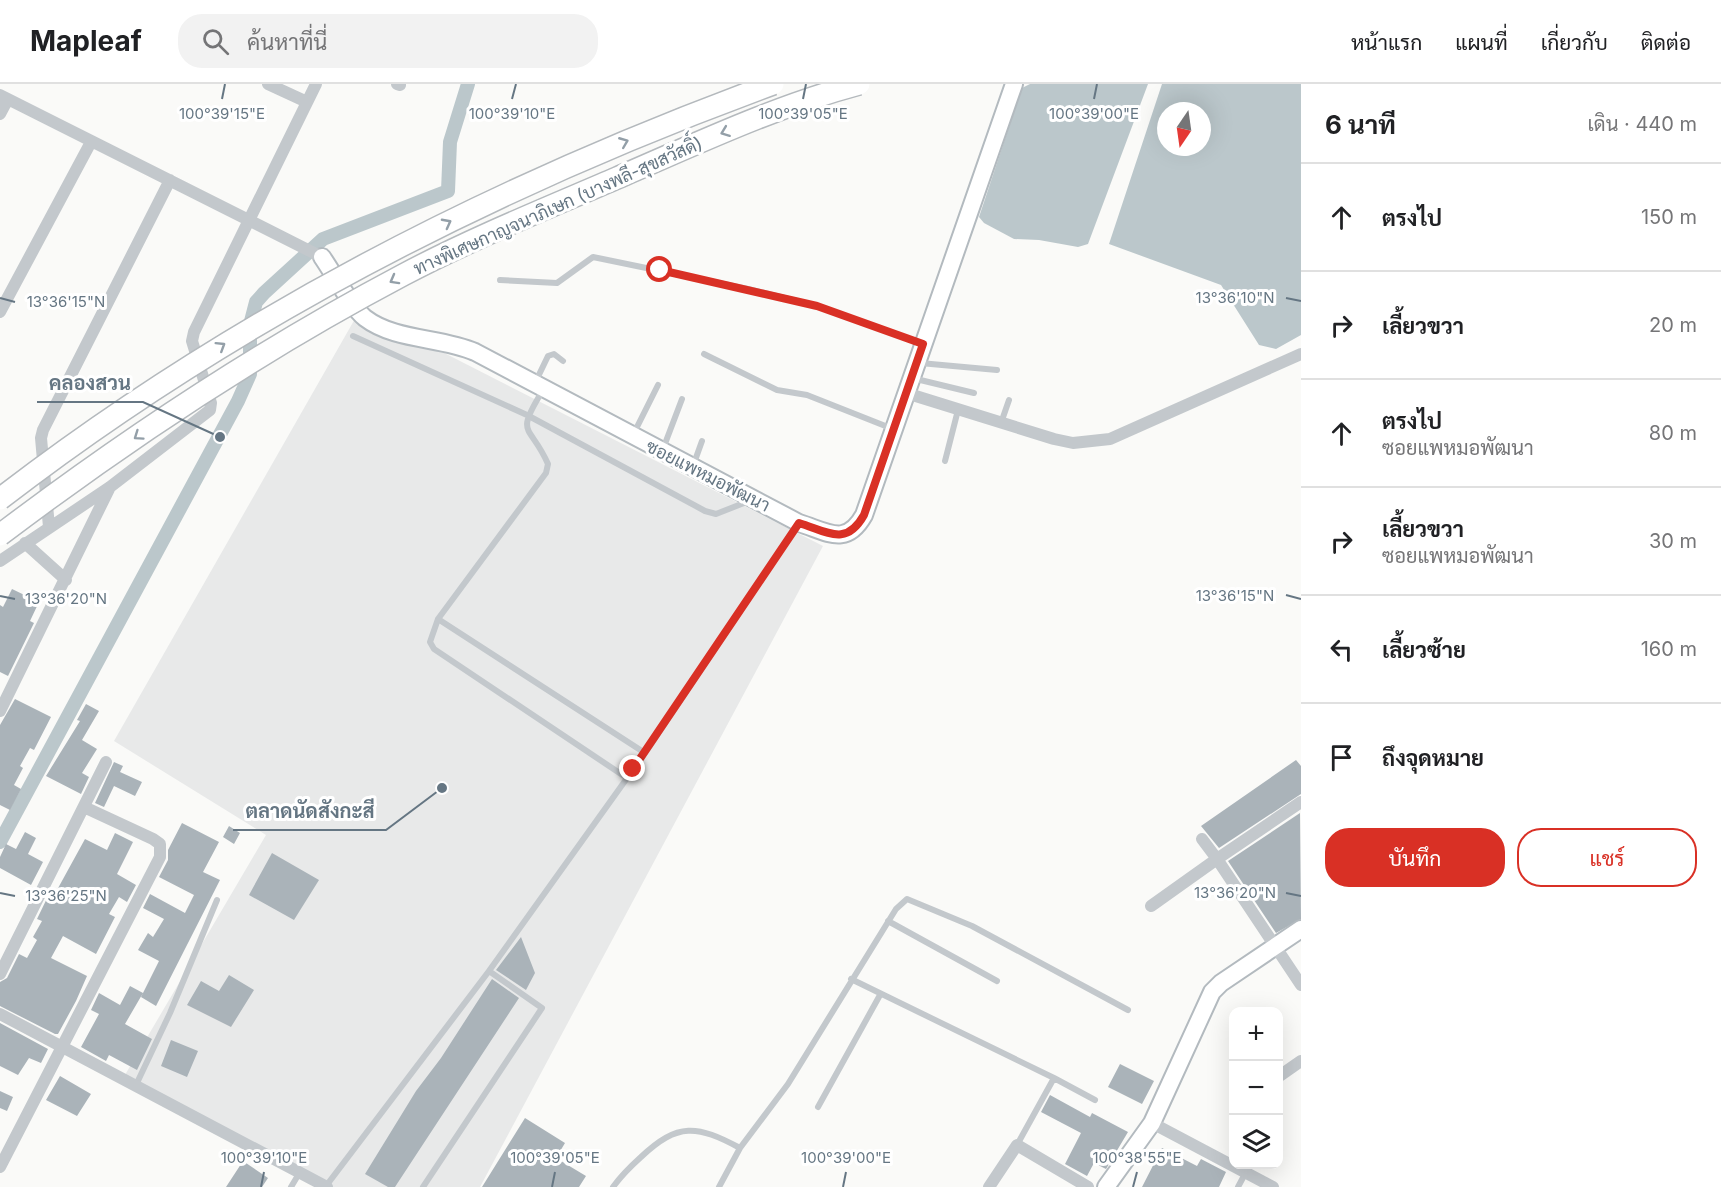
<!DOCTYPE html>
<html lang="th">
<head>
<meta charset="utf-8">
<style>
  :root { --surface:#fff; --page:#f2f2f2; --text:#202124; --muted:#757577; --line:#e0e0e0; --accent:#d93025 }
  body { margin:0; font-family:Inter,Sarabun,sans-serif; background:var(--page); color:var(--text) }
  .controls { position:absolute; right:18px; bottom:18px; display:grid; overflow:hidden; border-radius:12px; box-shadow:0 6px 24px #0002 }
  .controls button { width:54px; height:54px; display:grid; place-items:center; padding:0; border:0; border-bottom:2px solid var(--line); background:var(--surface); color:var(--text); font:30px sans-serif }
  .compass { position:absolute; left:1157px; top:18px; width:54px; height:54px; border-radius:50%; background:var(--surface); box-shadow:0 6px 24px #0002; rotate:193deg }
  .stop { position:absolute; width:18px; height:18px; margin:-14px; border:4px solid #d93025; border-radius:50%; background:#fff }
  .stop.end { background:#d93025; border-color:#fff; box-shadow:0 2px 6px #0008 }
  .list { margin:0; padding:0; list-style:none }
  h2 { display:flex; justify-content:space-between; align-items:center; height:78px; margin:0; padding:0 24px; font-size:26px }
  h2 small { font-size:20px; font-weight:400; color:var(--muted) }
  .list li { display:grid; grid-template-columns:39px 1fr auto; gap:18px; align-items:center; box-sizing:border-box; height:108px; padding:0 24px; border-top:2px solid var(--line) }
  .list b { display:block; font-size:22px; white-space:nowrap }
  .list p { margin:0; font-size:20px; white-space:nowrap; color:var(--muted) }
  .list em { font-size:20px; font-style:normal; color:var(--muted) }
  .actions { display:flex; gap:12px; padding:18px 24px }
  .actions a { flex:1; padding:14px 0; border:2px solid var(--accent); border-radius:24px; text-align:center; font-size:21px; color:var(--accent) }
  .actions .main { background:var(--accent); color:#fff }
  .icon { flex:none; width:33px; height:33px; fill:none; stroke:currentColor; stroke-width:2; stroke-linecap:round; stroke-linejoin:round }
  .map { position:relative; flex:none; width:1301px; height:1103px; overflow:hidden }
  header { display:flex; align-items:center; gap:36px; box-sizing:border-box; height:84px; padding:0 30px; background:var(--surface); border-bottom:2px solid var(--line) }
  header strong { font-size:28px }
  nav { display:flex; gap:33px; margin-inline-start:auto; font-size:21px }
  .search { width:420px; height:54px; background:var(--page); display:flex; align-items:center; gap:15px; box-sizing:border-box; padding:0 21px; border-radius:24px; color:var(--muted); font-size:22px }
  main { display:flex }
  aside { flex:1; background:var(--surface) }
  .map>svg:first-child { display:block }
  .built { fill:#e8e9e9 }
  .water { fill:#bbc7cb; fill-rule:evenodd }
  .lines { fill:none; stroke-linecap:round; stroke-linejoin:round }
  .canal { stroke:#bbc7cb; stroke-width:14 }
  .building { fill:#aab3b9 }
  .secondary-casing { stroke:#b3babf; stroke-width:20 }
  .lane { stroke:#c3c8cc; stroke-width:6 }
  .street { stroke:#c3c8cc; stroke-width:12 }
  .secondary { stroke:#fff; stroke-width:16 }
  .highway-bridge-casing { stroke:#b4b9bd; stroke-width:24; stroke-linecap:butt }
  .highway-bridge { stroke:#fff; stroke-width:21 }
  .oneway { stroke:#939fa8 }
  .route { stroke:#d93025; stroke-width:8 }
  .ticks { fill:none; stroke:#657683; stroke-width:2 }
  .labels { text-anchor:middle; stroke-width:6; stroke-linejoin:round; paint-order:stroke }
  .street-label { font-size:18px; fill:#657683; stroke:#fff }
  .ticks-label { font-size:15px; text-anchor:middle; fill:#657683; stroke:#fff; stroke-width:6; stroke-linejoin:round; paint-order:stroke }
  .leader { fill:none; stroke:#657683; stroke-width:2 }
  .callout-dot { fill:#657683; stroke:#fff; stroke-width:2 }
  .callout-label { font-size:20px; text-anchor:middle; font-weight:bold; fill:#657683; stroke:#fff; stroke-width:6; stroke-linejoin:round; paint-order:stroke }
</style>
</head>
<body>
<header>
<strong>Mapleaf</strong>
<div class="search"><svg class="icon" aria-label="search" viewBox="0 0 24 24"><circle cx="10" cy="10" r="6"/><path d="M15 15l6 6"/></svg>ค้นหาที่นี่</div>
<nav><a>หน้าแรก</a><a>แผนที่</a><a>เกี่ยวกับ</a><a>ติดต่อ</a></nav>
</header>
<main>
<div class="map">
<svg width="1301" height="1103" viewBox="0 0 1301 1103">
  <rect width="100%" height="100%" fill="#fafaf8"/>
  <path class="built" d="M360,226L823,462L480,1103H322L122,996L266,751L114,657Z"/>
  <path class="water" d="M1030,0H1148L1088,160L1078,163L1039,156L1014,155L984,139L979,133L1022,4Z
    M1162,0H1301V251L1276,265L1259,261L1221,201L1109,160ZM1166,27H1202V63H1166Z"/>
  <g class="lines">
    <path class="canal" d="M0,758L238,317L250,290V241L256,218L264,209L323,155L448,107L450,58L468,0"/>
  </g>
  <path class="building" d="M12,505L39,518L30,537L34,539L8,592L0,588V521L3,523Z
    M15,615L51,633L34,666L30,664L20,682L23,684L14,701L21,705L10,726L0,721V641Z
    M86,620L99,627L82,656L97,665L82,689L89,693L81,710L46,692L80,637L77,636Z
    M1296,676L1301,682V710L1219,764L1201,742Z
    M114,678L123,682L120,688L142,698L135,712L114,702L104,723L95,719Z
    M1300,729L1301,835L1276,849L1228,777Z
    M182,739L219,758L203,788L220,796L156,922L141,913L159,877L138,866L148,849L153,853L164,835L143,824L150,810L185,829L194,811L159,793L168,776V766Z
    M229,742L240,749L234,760L223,753Z
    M25,748L36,754L28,770L43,778L31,801L0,784V773L6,760L16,765Z
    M115,749L133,758L117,790L136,801L127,818L119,813L109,830L115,833L96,870L63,852L51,874L87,892L76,917L58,950H55L0,922V898L7,894L19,870L27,874L37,856L33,853L42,837L37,835L52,804L57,806L85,755L107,766Z
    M272,769L319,796L294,836L249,811Z
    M521,853L535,889L526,906L496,886Z
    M229,891L254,906L231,943L187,921L201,897L219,907Z
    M492,895L519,914L395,1103H388L365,1090L416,1007L441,974Z
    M130,902L143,909L125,940L152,955L137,986L109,971L106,977L81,963L99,930L91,926L99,909L120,921Z
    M0,939L48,965L41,979L29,974L18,991L0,982Z
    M171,956L198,967L187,993L161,982Z
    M1120,980L1154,997L1142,1020L1108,1003Z
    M60,992L91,1010L77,1032L46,1016Z
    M0,1007L13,1013L7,1027L0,1024Z
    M1050,1011L1090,1033L1092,1029L1128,1048L1106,1085L1094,1079L1087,1092L1065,1080L1081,1049L1041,1028Z
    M525,1034L565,1059L556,1074L586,1092L579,1103H482Z
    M1162,1064L1197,1082L1201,1075L1226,1088L1219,1103H1142Z
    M243,1077L268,1094L262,1103H226Z"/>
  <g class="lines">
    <defs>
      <path id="secondary" d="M322,173C332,187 352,224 365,234C395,257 441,253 475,268L799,439C828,448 846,463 864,431L1014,0
        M1106,1103L1152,1039L1212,908L1221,899L1301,845"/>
    </defs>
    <use href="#secondary" class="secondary-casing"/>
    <path class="lane" d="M500,196L557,199L593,173L748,205L817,222L923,260
      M353,252L527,331L705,427L716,430L749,417
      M704,270L777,306L807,311L893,345
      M920,279L997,286
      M912,294L974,309
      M535,299L548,272L554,270L563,277
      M543,306C514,353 530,339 548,380L546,389L438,535L430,558L434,565L627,694
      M1001,339L1009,316
      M634,349L658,301
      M663,365L682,315
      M945,377L958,326
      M693,382L702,357
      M438,535L645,669
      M888,837L997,897
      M851,895L1054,994
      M136,1001L170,929L217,816
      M818,1023L880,911
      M1017,1061L1054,994L1095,1016
      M326,1102L489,887L645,669L798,441
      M291,1103L300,1088
      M423,1103L542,924L489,887
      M613,1103C621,1092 631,1082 641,1073C678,1038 697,1041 740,1064L788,1000L896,825L907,815L972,842L1128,926
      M719,1103L740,1064
      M1238,1103L1246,1088"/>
    <path class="street" d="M268,0L307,18
      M397,0L400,1
      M0,11L322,173
      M0,30L8,15
      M0,228L91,58
      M906,309L1054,355L1073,359L1110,355L1301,270
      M49,443L41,354L43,346L170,96
      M25,459L66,496
      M0,477L110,403L210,326L211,319L192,257L194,248L316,0
      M0,627L109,405
      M1301,718L1217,775L1301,901
      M1151,822L1217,775L1202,755
      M0,890L106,678
      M0,930L327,1103
      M1278,993L1301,977
      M1152,1039L1273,1103
      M0,1083L160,773V760L153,755L84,723
      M989,1103L1017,1061L1088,1103"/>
    <use href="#secondary" class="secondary"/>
    <defs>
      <path id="highway-bridge" d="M0,415C233,235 497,101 773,0
        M0,451C128,354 261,266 403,191C473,154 545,125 617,94C696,60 776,22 859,0"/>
    </defs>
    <use href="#highway-bridge" class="highway-bridge-casing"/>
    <use href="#highway-bridge" class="highway-bridge"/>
  </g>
  <defs><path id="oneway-chevron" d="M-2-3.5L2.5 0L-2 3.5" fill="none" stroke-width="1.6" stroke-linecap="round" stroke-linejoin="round" transform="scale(1.5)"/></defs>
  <g class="oneway">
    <use href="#oneway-chevron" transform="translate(725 48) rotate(159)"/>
    <use href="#oneway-chevron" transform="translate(624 58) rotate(-22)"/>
    <use href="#oneway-chevron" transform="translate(447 139) rotate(-28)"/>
    <use href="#oneway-chevron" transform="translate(394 196) rotate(151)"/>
    <use href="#oneway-chevron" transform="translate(221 262) rotate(-32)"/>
    <use href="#oneway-chevron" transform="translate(138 352) rotate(145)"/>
  </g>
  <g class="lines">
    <path class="route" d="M633,685L799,439C828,448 846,463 864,431L923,260L817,222L660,186"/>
  </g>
  <path class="ticks" d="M222,15L225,0M512,15L516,0M803,15L806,0M1094,15L1097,0M0,214L15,218M1286,214L1301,217M1286,511L1301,515M0,512L15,515M0,809L15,812M1286,809L1301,812M261,1103L264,1088M552,1103L555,1088M843,1103L846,1088M1133,1103L1137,1088"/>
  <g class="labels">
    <g class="street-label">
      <text transform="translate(558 122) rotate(-24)" y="6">ทางพิเศษกาญจนาภิเษก (บางพลี-สุขสวัสดิ์)</text>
      <text transform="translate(708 392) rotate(27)" y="6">ซอยแพหมอพัฒนา</text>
    </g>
  </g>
  <g class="ticks-label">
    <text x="222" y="35">100°39'15"E</text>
    <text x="512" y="35">100°39'10"E</text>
    <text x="803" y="35">100°39'05"E</text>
    <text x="1094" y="35">100°39'00"E</text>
    <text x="1235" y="219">13°36'10"N</text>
    <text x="66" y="223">13°36'15"N</text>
    <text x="1235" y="517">13°36'15"N</text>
    <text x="66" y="520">13°36'20"N</text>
    <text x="1235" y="814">13°36'20"N</text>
    <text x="66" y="817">13°36'25"N</text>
    <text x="264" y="1079">100°39'10"E</text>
    <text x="555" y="1079">100°39'05"E</text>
    <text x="846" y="1079">100°39'00"E</text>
    <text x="1137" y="1079">100°38'55"E</text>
  </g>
  <path class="leader" d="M220 353L143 318H37M442 704L386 746H233"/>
  <g class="callout-dot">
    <circle cx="220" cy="353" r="6"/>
    <circle cx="442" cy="704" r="6"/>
  </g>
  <g class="callout-label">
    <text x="90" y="306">คลองสวน</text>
    <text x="310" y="734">ตลาดนัดสังกะสี</text>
  </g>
</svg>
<div class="controls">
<button>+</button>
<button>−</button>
<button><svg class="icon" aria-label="layers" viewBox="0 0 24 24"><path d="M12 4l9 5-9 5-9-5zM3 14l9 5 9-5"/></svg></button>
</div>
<svg class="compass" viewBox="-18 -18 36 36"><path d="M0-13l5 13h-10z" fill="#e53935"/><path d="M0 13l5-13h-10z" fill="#757577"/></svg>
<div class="stop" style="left:660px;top:186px"></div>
<div class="stop end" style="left:633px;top:685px"></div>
</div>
<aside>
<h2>6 นาที<small>เดิน · 440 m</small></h2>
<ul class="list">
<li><svg class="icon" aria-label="ahead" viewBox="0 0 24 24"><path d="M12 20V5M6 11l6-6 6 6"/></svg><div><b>ตรงไป</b></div><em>150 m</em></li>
<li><svg class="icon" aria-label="right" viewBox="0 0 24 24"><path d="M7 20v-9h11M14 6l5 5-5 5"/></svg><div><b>เลี้ยวขวา</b></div><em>20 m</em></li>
<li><svg class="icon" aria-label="ahead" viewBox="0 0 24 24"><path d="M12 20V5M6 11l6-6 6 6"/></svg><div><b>ตรงไป</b><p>ซอยแพหมอพัฒนา</p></div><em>80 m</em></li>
<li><svg class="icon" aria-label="right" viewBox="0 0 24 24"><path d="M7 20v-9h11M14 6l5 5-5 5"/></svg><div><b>เลี้ยวขวา</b><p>ซอยแพหมอพัฒนา</p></div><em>30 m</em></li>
<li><svg class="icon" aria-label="left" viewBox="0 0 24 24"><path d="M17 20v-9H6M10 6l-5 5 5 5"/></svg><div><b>เลี้ยวซ้าย</b></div><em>160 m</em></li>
<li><svg class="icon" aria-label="arrive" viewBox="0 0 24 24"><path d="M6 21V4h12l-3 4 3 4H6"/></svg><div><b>ถึงจุดหมาย</b></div></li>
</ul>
<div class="actions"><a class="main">บันทึก</a><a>แชร์</a></div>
</aside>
</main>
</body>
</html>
